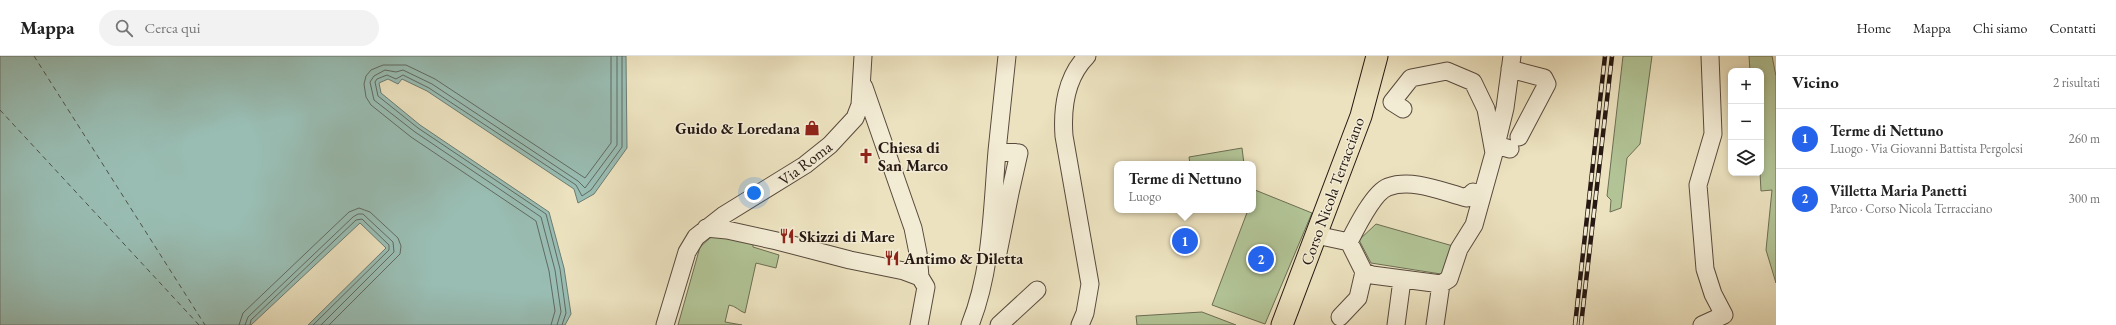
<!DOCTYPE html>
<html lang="it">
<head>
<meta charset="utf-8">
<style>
  :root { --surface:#fff; --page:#f2f2f2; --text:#222; --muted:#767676; --line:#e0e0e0; --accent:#2563eb }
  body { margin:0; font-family:"EB Garamond",serif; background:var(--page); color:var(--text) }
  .controls { position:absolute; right:12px; top:12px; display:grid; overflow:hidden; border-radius:8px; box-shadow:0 2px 6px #0003 }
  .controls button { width:36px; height:36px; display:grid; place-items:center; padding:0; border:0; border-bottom:1px solid var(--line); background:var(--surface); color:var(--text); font:20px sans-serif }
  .you { position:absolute; left:754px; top:137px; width:14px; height:14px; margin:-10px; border:3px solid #fff; border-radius:50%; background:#1a73e8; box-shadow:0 0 0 6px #1a73e833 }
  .badge { display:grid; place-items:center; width:26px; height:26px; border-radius:50%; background:var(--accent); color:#fff; font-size:13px; font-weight:700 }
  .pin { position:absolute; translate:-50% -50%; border:2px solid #fff; box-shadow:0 1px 4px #0006 }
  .popup { position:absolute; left:1114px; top:105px; width:142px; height:52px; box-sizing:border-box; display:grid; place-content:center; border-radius:8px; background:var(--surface); filter:drop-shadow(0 1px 3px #0005); font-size:13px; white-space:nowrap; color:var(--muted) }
  .popup b { font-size:15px; color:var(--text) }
  .popup::after { content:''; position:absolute; left:50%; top:100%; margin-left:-8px; border:8px solid transparent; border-top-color:var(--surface) }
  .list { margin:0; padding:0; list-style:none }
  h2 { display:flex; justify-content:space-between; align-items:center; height:52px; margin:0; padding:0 16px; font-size:17px }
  h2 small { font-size:13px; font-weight:400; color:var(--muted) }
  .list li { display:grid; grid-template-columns:26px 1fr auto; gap:12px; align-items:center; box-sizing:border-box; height:60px; padding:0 16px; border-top:1px solid var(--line) }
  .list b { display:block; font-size:15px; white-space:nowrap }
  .list p { margin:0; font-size:13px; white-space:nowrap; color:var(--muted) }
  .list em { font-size:13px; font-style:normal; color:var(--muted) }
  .icon { flex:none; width:22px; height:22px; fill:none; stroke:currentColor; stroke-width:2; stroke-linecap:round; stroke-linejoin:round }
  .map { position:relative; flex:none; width:1776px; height:269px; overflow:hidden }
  header { display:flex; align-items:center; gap:24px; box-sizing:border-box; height:56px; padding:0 20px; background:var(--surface); border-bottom:1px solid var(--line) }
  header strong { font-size:19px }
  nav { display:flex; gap:22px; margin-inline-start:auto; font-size:14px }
  .search { width:280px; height:36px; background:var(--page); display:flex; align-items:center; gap:10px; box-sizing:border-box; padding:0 14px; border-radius:22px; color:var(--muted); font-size:15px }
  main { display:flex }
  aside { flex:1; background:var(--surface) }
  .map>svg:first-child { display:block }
  .green { fill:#b2c496; stroke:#6c6e54 }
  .water { fill:#99bdb3; stroke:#6b7b73 }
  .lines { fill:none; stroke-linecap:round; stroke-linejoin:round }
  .shore { stroke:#606a62; stroke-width:1 }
  .ferry { stroke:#4e524a; stroke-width:1; stroke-dasharray:5 4; stroke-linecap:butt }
  .minor-casing { stroke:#584a3d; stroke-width:19 }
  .major-casing { stroke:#261812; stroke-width:23 }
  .minor { stroke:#f3ecd5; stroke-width:17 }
  .major { stroke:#ece2bf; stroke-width:21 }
  .rail-casing { stroke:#261812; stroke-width:4.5 }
  .rail { stroke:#f3ecd5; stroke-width:3; stroke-dasharray:9; stroke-linecap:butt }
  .labels { text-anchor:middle; stroke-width:3; stroke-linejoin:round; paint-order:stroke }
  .poi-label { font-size:16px; font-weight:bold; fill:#261812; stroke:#f3ecd5; text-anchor:start }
  .street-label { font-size:16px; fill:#261812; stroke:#f3ecd5 }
</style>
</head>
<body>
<header>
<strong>Mappa</strong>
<div class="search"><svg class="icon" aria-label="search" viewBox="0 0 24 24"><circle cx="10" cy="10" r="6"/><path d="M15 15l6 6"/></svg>Cerca qui</div>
<nav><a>Home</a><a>Mappa</a><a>Chi siamo</a><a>Contatti</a></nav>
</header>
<main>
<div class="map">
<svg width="1776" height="269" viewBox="0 0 1776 269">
  <rect width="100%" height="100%" fill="#ece2bf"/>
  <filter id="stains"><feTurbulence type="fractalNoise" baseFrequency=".005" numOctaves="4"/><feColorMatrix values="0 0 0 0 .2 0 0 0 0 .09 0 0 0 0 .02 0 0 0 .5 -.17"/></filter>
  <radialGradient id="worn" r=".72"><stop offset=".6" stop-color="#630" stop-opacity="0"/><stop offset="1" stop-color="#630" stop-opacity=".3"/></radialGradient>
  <path class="green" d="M1623,0H1652L1640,88L1627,102L1621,152L1610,156L1611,144L1607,140Z
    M1749,0H1772L1776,20V227L1766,194L1772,134L1761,135L1760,117L1761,15H1750Z
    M1242,92L1244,108H1190L1189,101Z
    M1255,134L1312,157L1265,268L1212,249L1248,154H1253V140Z
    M1376,168L1453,190L1447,219L1371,207L1359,184Z
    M722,177L753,184V191L779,199L776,212L756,207L745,257C739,255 736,250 729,249L725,266L742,269H678L700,191L710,182Z
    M1202,256L1236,269H1137L1136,260Z"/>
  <path class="water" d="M0,0H626L627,92L594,138L578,147L574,133L427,35L402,23L398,28L388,23L379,27L381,37L420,69L549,156L564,212L571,258L565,269H308L386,192L360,167L251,269H0Z"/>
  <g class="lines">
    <path class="shore" d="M239,269L243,257L349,156L359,152L370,156L398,182L401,190L400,198L329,269
      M245,269L248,261L353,161L358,158H363L393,186L394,196L321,269
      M250,269L251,264L356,164L362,163L389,189V194L313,269
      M551,269L555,255L549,215L536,165L411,81L371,49L366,41L364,28L366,20L371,14L383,9H406L435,23L585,122L611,87V0
      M557,269L561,256L555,214L541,161L415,76L374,44L370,26L374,20L385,14L396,16L403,14L432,28L578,125L585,132L617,89V0
      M562,269L566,257L560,213L546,158L418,72L378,40L375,26L377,23L387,19L396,23L403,19L429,32L576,129L582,140L591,134L622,91V0"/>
    <path class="ferry" d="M34,0L205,269
      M0,54L199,269"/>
    <defs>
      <path id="minor" d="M1510,13L1544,22L1547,28L1519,81
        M864,31L913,172L918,197L920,221L926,231L919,269
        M1496,89L1505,52L1512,0
        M1496,89L1510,93
        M997,95L1007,0
        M706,172L727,174L777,185L850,204L904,215L920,221
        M1316,179L1349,186C1356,172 1374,136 1388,131C1413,122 1443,136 1467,142L1473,136
        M1349,186L1364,216L1372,219L1441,228L1449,223L1459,193L1474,169L1494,97L1486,53L1473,26L1447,15L1411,22L1392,46L1403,53
        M1340,261L1358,242L1364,216
        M665,269L687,196L696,181L724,159L805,109L830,89L855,62L860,49L863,0
        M970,269C992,214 992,153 997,95L1019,97L1010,137L998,197L987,202
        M999,269L1037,234
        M1080,269L1085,257L1090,228L1064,80C1062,53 1066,21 1087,0
        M1396,269L1402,224
        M1435,269L1441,228
        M1702,269L1724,259L1713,238L1705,213L1698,129L1713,78L1710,0"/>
      <path id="major" d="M1282,269L1361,60L1377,0"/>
    </defs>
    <use href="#minor" class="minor-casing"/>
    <use href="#major" class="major-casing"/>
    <use href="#minor" class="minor"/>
    <use href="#major" class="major"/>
    <defs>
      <path id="rail" d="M1575,269L1605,0
        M1581,269L1612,0"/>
    </defs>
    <use href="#rail" class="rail-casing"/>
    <use href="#rail" class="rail"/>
  </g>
  <defs>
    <symbol id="shop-bare" viewBox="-9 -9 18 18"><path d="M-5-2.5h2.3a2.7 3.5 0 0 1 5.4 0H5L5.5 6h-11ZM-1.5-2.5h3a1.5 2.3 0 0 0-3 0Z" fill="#8f2418" stroke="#f3ecd5" stroke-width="2.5" paint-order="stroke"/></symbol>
    <symbol id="church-bare" viewBox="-9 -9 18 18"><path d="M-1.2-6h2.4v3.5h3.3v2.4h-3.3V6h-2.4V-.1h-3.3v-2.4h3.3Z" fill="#8f2418" stroke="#f3ecd5" stroke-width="2.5" paint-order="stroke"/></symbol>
    <symbol id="restaurant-bare" viewBox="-9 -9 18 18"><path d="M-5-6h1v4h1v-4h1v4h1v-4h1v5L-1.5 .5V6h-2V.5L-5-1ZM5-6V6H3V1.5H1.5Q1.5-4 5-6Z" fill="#8f2418" stroke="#f3ecd5" stroke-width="2.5" paint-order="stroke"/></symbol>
  </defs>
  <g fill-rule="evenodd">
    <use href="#shop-bare" x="801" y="61" width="22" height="22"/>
    <use href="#church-bare" x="855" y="89" width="22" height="22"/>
    <use href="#restaurant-bare" x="776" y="169" width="22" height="22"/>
    <use href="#restaurant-bare" x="881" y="191" width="22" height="22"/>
  </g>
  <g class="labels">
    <g class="poi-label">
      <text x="800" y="78" text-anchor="end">Guido &amp; Loredana</text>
      <text x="878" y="97">Chiesa di<tspan x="878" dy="18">San Marco</tspan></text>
      <text x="799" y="186">Skizzi di Mare</text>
      <text x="904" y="208">Antimo &amp; Diletta</text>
    </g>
    <g class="street-label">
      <text transform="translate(805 107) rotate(-37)" y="6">Via Roma</text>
      <text transform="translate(1332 135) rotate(-70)" y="6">Corso Nicola Terracciano</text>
    </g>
  </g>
  <rect width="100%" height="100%" filter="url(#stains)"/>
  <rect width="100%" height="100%" fill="url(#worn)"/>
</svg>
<div class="controls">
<button>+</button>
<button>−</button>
<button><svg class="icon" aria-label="layers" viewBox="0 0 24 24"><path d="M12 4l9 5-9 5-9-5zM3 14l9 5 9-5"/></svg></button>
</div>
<div class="you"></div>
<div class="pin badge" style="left:1185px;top:185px">1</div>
<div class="popup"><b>Terme di Nettuno</b>Luogo</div>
<div class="pin badge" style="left:1261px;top:203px">2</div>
</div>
<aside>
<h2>Vicino<small>2 risultati</small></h2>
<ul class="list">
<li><span class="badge">1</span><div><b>Terme di Nettuno</b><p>Luogo · Via Giovanni Battista Pergolesi</p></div><em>260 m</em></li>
<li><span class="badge">2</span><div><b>Villetta Maria Panetti</b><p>Parco · Corso Nicola Terracciano</p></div><em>300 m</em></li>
</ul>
</aside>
</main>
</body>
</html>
